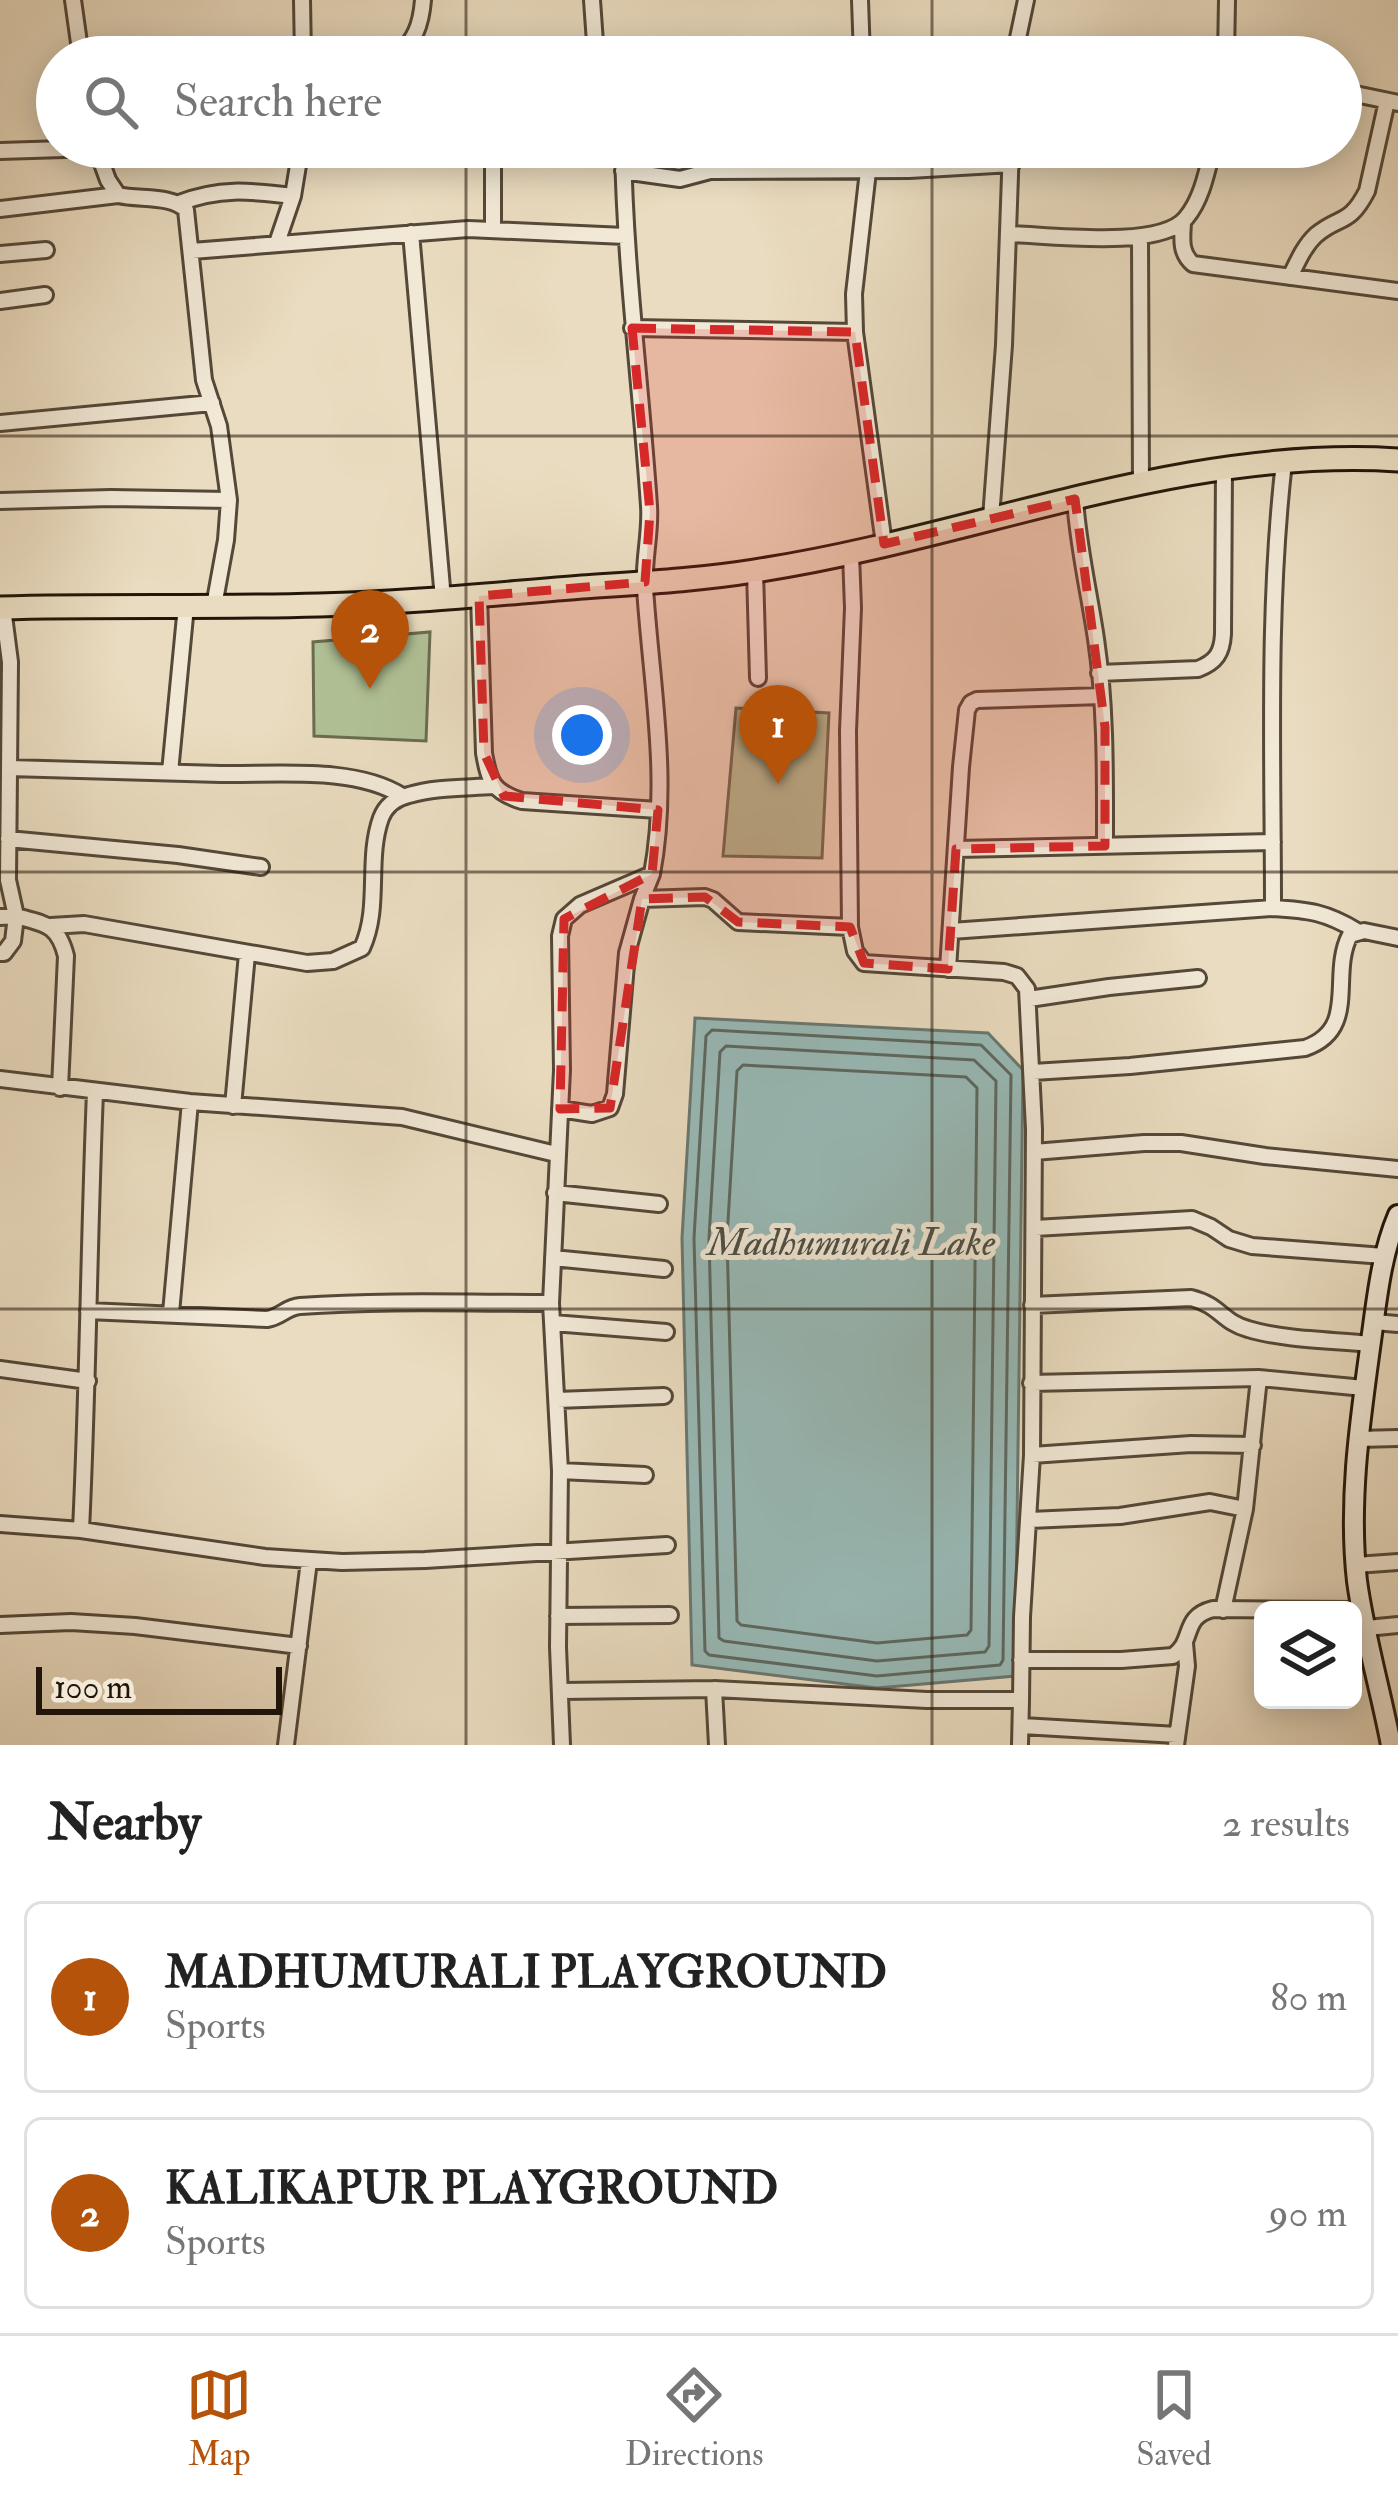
<!DOCTYPE html>
<html lang="en">
<head>
<meta charset="utf-8">
<style>
  :root { --surface:#fff; --page:#f2f2f2; --text:#222; --muted:#767676; --line:#e0e0e0; --accent:#b45309 }
  body { margin:0; font-family:"IM FELL Double Pica",serif; background:var(--page); color:var(--text) }
  .controls { position:absolute; right:36px; bottom:36px; display:grid; overflow:hidden; border-radius:18px; box-shadow:0 6px 30px #0003 }
  .controls button { width:108px; height:108px; display:grid; place-items:center; padding:0; border:0; border-bottom:3px solid var(--line); background:var(--surface); color:var(--text); font:60px sans-serif }
  .scale { position:absolute; left:36px; bottom:30px; width:246px; box-sizing:border-box; padding-left:12px; border:6px solid #22160a; border-top:0; font-size:33px; line-height:42px; white-space:nowrap; color:#22160a; -webkit-text-stroke:9px #f1e8d6; paint-order:stroke }
  .you { position:absolute; left:582px; top:735px; width:42px; height:42px; margin:-30px; border:9px solid #fff; border-radius:50%; background:#1a73e8; box-shadow:0 0 0 18px #1a73e833 }
  .badge { display:grid; place-items:center; width:78px; height:78px; border-radius:50%; background:var(--accent); color:#fff; font-size:39px; font-weight:700 }
  .pin { position:absolute; translate:-50% -99px; filter:drop-shadow(0 3px 6px #0008) }
  .pin::after { content:''; position:absolute; top:63px; width:42px; height:36px; background:inherit; clip-path:polygon(0 0,100% 0,50% 100%) }
  .list { margin:0; padding:0; list-style:none }
  h2 { display:flex; justify-content:space-between; align-items:center; height:156px; margin:0; padding:0 48px; font-size:51px }
  h2 small { font-size:39px; font-weight:400; color:var(--muted) }
  .list li { display:grid; grid-template-columns:78px 1fr auto; gap:36px; align-items:center; box-sizing:border-box; height:192px; margin:0 24px 24px; padding:0 24px; border:3px solid var(--line); border-radius:18px }
  .list b { display:block; font-size:45px; white-space:nowrap }
  .list p { margin:0; font-size:39px; white-space:nowrap; color:var(--muted) }
  .list em { font-size:39px; font-style:normal; color:var(--muted) }
  .icon { flex:none; width:66px; height:66px; fill:none; stroke:currentColor; stroke-width:2; stroke-linecap:round; stroke-linejoin:round }
  .map { position:relative; flex:none; width:1398px; height:1745px; overflow:hidden }
  .search { position:absolute; background:var(--surface); box-shadow:0 6px 30px #0003; left:36px; right:36px; top:36px; height:132px; display:flex; align-items:center; gap:30px; box-sizing:border-box; padding:0 42px; border-radius:66px; color:var(--muted); font-size:45px }
  .sheet { height:588px; background:var(--surface) }
  nav { display:flex; justify-content:space-around; align-items:center; box-sizing:border-box; height:168px; border-top:3px solid var(--line); background:var(--surface); font-size:33px; color:var(--muted) }
  nav a { display:grid; justify-items:center; gap:6px }
  nav .on { color:var(--accent) }
  .map>svg:first-child { display:block }
  .green { fill:#b1c297; stroke:#6a6c50; stroke-width:3 }
  .water { fill:#98bab7; stroke:#697872; stroke-width:3 }
  .lines { fill:none; stroke-linecap:round; stroke-linejoin:round }
  .shore { stroke:#5d6860; stroke-width:3 }
  .street-casing { stroke:#544838; stroke-width:20 }
  .secondary-casing { stroke:#22160a; stroke-width:24 }
  .primary-casing { stroke:#22160a; stroke-width:27 }
  .street { stroke:#f1e8d6; stroke-width:14 }
  .secondary { stroke:#f1e8d6; stroke-width:18 }
  .primary { stroke:#eadcc0; stroke-width:21 }
  .marked { fill:#d62828; fill-opacity:0.2; stroke:#d62828; stroke-width:9; stroke-dasharray:24 15; stroke-linejoin:round }
  .grid { fill:none; stroke:#22160a; stroke-width:3; stroke-opacity:0.55 }
  .labels { text-anchor:middle; stroke-width:10; stroke-linejoin:round; paint-order:stroke }
  .water-label { font-size:39px; font-style:italic; fill:#4b4f47; stroke:#f1e8d6 }
</style>
</head>
<body>
<div class="map">
<svg width="1398" height="1745" viewBox="0 0 1398 1745">
  <rect width="100%" height="100%" fill="#eadcc0"/>
  <filter id="stains"><feTurbulence type="fractalNoise" baseFrequency=".00167" numOctaves="4"/><feColorMatrix values="0 0 0 0 .2 0 0 0 0 .09 0 0 0 0 .02 0 0 0 .5 -.17"/></filter>
  <radialGradient id="worn" r=".72"><stop offset=".6" stop-color="#630" stop-opacity="0"/><stop offset="1" stop-color="#630" stop-opacity=".3"/></radialGradient>
  <path class="green" d="M430,632L426,741L314,736L313,642Z
    M736,708L829,713L822,858L723,856Z"/>
  <path class="water" d="M695,1018L988,1033L1023,1070L1015,1676L877,1688L692,1665L682,1238Z"/>
  <g class="lines">
    <path class="shore" d="M712,1030L981,1045L1011,1075L1003,1660L1000,1665L877,1676L709,1655L705,1651L694,1238L706,1036Z
      M726,1046L974,1060L996,1081L989,1646L985,1652L877,1661L724,1641L719,1638L709,1238L720,1052Z
      M743,1065L966,1077L977,1088L971,1630L967,1635L877,1643L741,1625L737,1621L727,1238L737,1071Z"/>
    <defs>
      <path id="street" d="M73,0L81,57
        M302,0L303,57
        M592,0L596,57
        M860,0L862,57
        M396,57C415,41 421,25 423,0
        M1014,57L1026,0
        M1226,57L1227,0
        M1341,91L1398,103
        M96,147L108,180L118,195C140,200 172,195 186,210L204,380L219,426L229,500L226,540L214,606
        M493,147V229
        M0,151L96,148
        M623,171L680,179L710,171L909,170L1012,164
        M868,171L854,294L855,332L884,544
        M179,203C221,187 250,191 293,196
        M0,209L118,195
        M1183,223C1182,239 1180,253 1193,264L1398,291
        M411,233L443,599
        M1009,234C1048,235 1160,250 1186,218C1202,199 1207,171 1213,147
        M1140,237L1141,485
        M277,243L293,196L301,147
        M192,251L468,229L625,236
        M0,254L46,250
        M1290,277C1297,263 1304,246 1316,235C1340,215 1349,226 1367,191L1387,101
        M0,301L45,295
        M632,328L855,332
        M0,423L212,403
        M1075,499C1078,546 1089,592 1096,639C1106,707 1105,776 1105,846
        M0,501L111,498L229,500
        M991,518L1004,345L1011,147
        M755,571L758,678
        M479,596L484,753C489,782 493,792 522,801L658,810
        M3,608L10,662L8,880L16,916C45,924 58,924 66,956L60,1088
        M1099,673L1198,669C1216,662 1222,653 1223,634L1224,469
        M9,768C80,770 151,772 221,774C277,775 355,766 402,796
        M170,772L186,606
        M8,839L178,855L261,867
        M956,849L1273,842
        M642,899L705,897L713,900L738,922L850,927
        M1273,908C1273,759 1267,610 1284,462
        M0,917L16,916L13,941L4,953H0
        M51,926L84,924L307,963L333,961L362,948C381,907 366,860 381,818C386,805 396,798 409,795C435,787 466,788 493,786
        M951,931L1273,908C1308,910 1326,912 1357,931
        M948,969L961,767L967,710L971,703L977,700L1102,696
        M1029,999L1109,987L1198,978
        M1033,1072L1130,1066L1305,1048C1360,1029 1329,975 1350,935L1364,931L1398,938
        M0,1079L190,1102L402,1117L556,1154
        M233,1106L247,954
        M560,1109L592,1114L610,1108L615,1094L627,953L642,899L652,874
        M1034,1152L1144,1143H1181L1265,1156L1398,1169
        M555,1193L659,1204
        M1035,1228L1192,1219L1211,1227L1229,1239L1252,1246L1384,1256
        M553,1258L664,1269
        M1032,1305L1191,1298C1220,1305 1222,1322 1248,1329C1284,1340 1333,1340 1371,1344
        M88,1311L267,1319C281,1317 286,1307 300,1306C383,1300 468,1303 551,1303
        M171,1313L190,1102
        M1374,1322L1398,1324
        M553,1323L666,1332
        M0,1369L88,1381
        M1031,1383L1259,1378L1364,1388
        M557,1400L664,1396
        M1358,1439L1398,1438
        M1032,1455L1191,1444L1253,1445
        M560,1471L645,1475
        M1030,1520L1120,1516L1210,1502L1245,1509
        M0,1524L81,1530L265,1557L342,1562L425,1560L667,1545
        M81,1530C88,1384 89,1238 95,1092
        M1356,1565L1398,1562
        M1223,1610L1245,1509L1259,1378
        M558,1616L670,1615
        M0,1625L71,1622L135,1626L299,1646
        M1367,1628L1398,1625
        M1021,1660H1121L1173,1656C1195,1641 1181,1617 1213,1609L1363,1610
        M714,1689L717,1745
        M562,1691L714,1689L927,1700H1021L1022,1617L1032,1455L1034,1129L1027,989L1017,976L1004,972L864,963L855,951L850,927L848,731L853,608L851,554
        M1022,1726L1177,1735
        M286,1745L309,1561
        M562,1745L558,1647L560,1471L551,1303L562,1070L560,936L564,919L580,905L652,874C670,780 651,682 645,588C643,561 651,533 649,506C641,386 625,267 623,147
        M1020,1745L1021,1700
        M1176,1745L1187,1666L1185,1643"/>
      <path id="secondary" d="M1391,1745C1381,1692 1364,1634 1357,1581C1348,1501 1360,1421 1371,1341C1377,1298 1381,1255 1398,1215"/>
      <path id="primary" d="M0,608C106,605 212,608 319,605C407,603 494,594 582,587C639,583 698,580 754,571C969,539 1178,446 1398,460"/>
    </defs>
    <use href="#street" class="street-casing"/>
    <use href="#secondary" class="secondary-casing"/>
    <use href="#primary" class="primary-casing"/>
    <use href="#street" class="street"/>
    <use href="#secondary" class="secondary"/>
    <use href="#primary" class="primary"/>
  </g>
  <path class="marked" d="M632,328L855,332L884,544L1075,499L1105,727V846L956,849L948,969L864,963L850,927L738,922L705,897L642,899L610,1108L560,1109L564,919L652,874L658,810L504,796L484,753L479,596L645,582L650,512Z"/>
  <path class="grid" d="M466,0V57M932,0V57M466,147V1745M932,147V1745M0,436H1398M0,872H1398M0,1309H1398"/>
  <g class="labels">
    <g class="water-label">
      <text x="851" y="1255">Madhumurali Lake</text>
    </g>
  </g>
  <rect width="100%" height="100%" filter="url(#stains)"/>
  <rect width="100%" height="100%" fill="url(#worn)"/>
</svg>
<div class="controls">
<button><svg class="icon" aria-label="layers" viewBox="0 0 24 24"><path d="M12 4l9 5-9 5-9-5zM3 14l9 5 9-5"/></svg></button>
</div>
<div class="scale">100 m</div>
<div class="you"></div>
<div class="pin badge" style="left:778px;top:784px">1</div>
<div class="pin badge" style="left:370px;top:689px">2</div>
<div class="search"><svg class="icon" aria-label="search" viewBox="0 0 24 24"><circle cx="10" cy="10" r="6"/><path d="M15 15l6 6"/></svg>Search here</div>
</div>
<section class="sheet">
<h2>Nearby<small>2 results</small></h2>
<ul class="list">
<li><span class="badge">1</span><div><b>MADHUMURALI PLAYGROUND</b><p>Sports</p></div><em>80 m</em></li>
<li><span class="badge">2</span><div><b>KALIKAPUR PLAYGROUND</b><p>Sports</p></div><em>90 m</em></li>
</ul>
</section>
<nav>
<a class="on"><svg class="icon" aria-label="map" viewBox="0 0 24 24"><path d="M3 6l6-2 6 2 6-2v14l-6 2-6-2-6 2zM9 4v14M15 6v14"/></svg>Map</a>
<a><svg class="icon" aria-label="directions" viewBox="0 0 24 24"><path d="M12 3l9 9-9 9-9-9zM9 14v-3h6M13 9l2 2-2 2"/></svg>Directions</a>
<a><svg class="icon" aria-label="saved" viewBox="0 0 24 24"><path d="M7 4h10v16l-5-4-5 4z"/></svg>Saved</a>
</nav>
</body>
</html>
